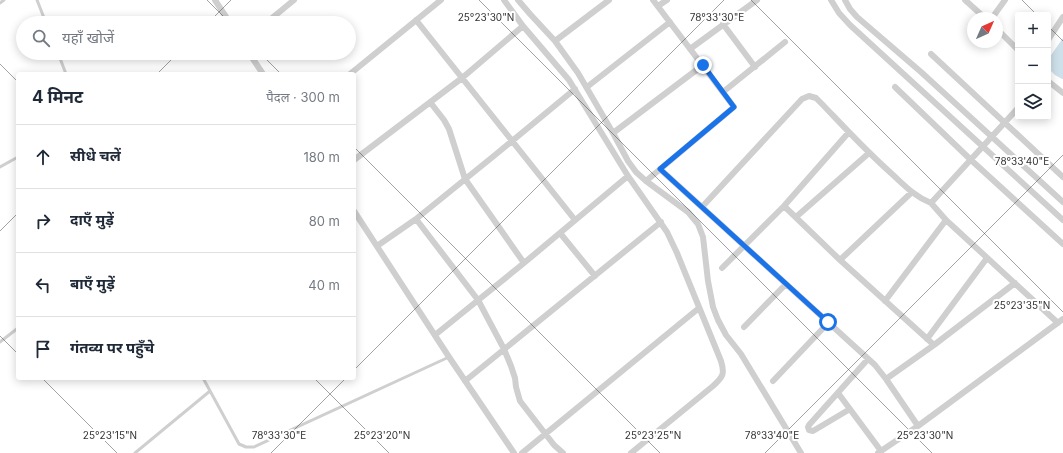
<!DOCTYPE html>
<html lang="hi">
<head>
<meta charset="utf-8">
<style>
  :root { --surface:#fff; --page:#f6f6f7; --text:#1f2937; --muted:#747a83; --line:#e0e1e3 }
  body { margin:0; font-family:Inter,"Noto Sans Devanagari",sans-serif; background:var(--page); color:var(--text) }
  .controls { position:absolute; right:12px; top:12px; display:grid; overflow:hidden; border-radius:4px; box-shadow:0 2px 10px #0003 }
  .controls button { width:36px; height:36px; display:grid; place-items:center; padding:0; border:0; border-bottom:1px solid var(--line); background:var(--surface); color:var(--text); font:20px sans-serif }
  .compass { position:absolute; left:967px; top:12px; width:36px; height:36px; border-radius:50%; background:var(--surface); box-shadow:0 2px 10px #0003; rotate:45deg }
  .stop { position:absolute; width:12px; height:12px; margin:-9px; border:3px solid #1a73e8; border-radius:50%; background:#fff }
  .stop.end { background:#1a73e8; border-color:#fff; box-shadow:0 1px 4px #0008 }
  .list { margin:0; padding:0; list-style:none }
  h2 { display:flex; justify-content:space-between; align-items:center; height:52px; margin:0; padding:0 16px; font-size:17px }
  h2 small { font-size:13px; font-weight:400; color:var(--muted) }
  .list li { display:grid; grid-template-columns:26px 1fr auto; gap:12px; align-items:center; box-sizing:border-box; height:64px; padding:0 16px; border-top:1px solid var(--line) }
  .list b { display:block; font-size:15px; white-space:nowrap }
  .list em { font-size:13px; font-style:normal; color:var(--muted) }
  .icon { flex:none; width:22px; height:22px; fill:none; stroke:currentColor; stroke-width:2; stroke-linecap:round; stroke-linejoin:round }
  .map { position:relative; flex:none; width:1063px; height:453px; overflow:hidden }
  .search { position:absolute; background:var(--surface); box-shadow:0 2px 10px #0003; left:16px; top:16px; width:340px; height:44px; display:flex; align-items:center; gap:10px; box-sizing:border-box; padding:0 14px; border-radius:22px; color:var(--muted); font-size:15px }
  .panel { position:absolute; background:var(--surface); box-shadow:0 2px 10px #0003; left:16px; top:72px; width:340px; height:308px; border-radius:4px }
  .map>svg:first-child { display:block }
  .water { fill:#cee0e9 }
  .lines { fill:none; stroke-linecap:round; stroke-linejoin:round }
  .lane { stroke:#cfcfcf; stroke-width:3 }
  .street { stroke:#cfcfcf; stroke-width:6 }
  .route { stroke:#1a73e8; stroke-width:5 }
  .ticks { fill:none; stroke:#323232; stroke-width:1; stroke-opacity:0.45 }
  .ticks-label { font-size:10px; text-anchor:middle; fill:#323232; stroke:#fff; stroke-width:4; stroke-linejoin:round; paint-order:stroke }
</style>
</head>
<body>
<div class="map">
<svg width="1063" height="453" viewBox="0 0 1063 453">
  <rect width="100%" height="100%" fill="#fff"/>
  <path class="water" d="M1063,38V79H1062L1055,75L1049,69V58Z"/>
  <g class="lines">
    <path class="lane" d="M37,0L46,23
      M0,3L4,0
      M58,53L66,74
      M0,167L18,157
      M0,342L18,328
      M203,378L239,444L246,447H254L449,357
      M135,453L210,391"/>
    <path class="street" d="M215,0L230,23
      M504,0L523,26L569,80L628,176L667,232L677,253L721,361C725,374 723,377 713,386L631,453
      M518,0L530,14L555,41L578,73L613,133L628,161L636,172L646,181L688,212L698,224L703,237L708,281L713,307L718,320L726,335L741,354L801,453
      M831,0L839,13L850,25L1063,220
      M845,0L850,9L857,17L921,72L1063,202
      M965,0L985,18
      M658,6L667,0
      M992,18L1005,0
      M416,20L575,220
      M266,23L294,0
      M723,24L755,67
      M997,29L1018,50
      M1048,40L1063,17
      M555,41L609,0
      M690,49L757,0
      M249,53L263,74
      M931,54L1063,177
      M350,74L441,0
      M1048,81L1063,93
      M587,87L670,22
      M895,87L971,160L1063,244
      M723,92L785,42
      M430,102L444,120L449,129L465,179L524,263
      M613,133L703,65
      M354,160L462,78L523,26
      M660,169L875,365L886,379L918,426
      M646,181L734,107L653,0
      M931,203L946,220L1058,323
      M784,206L840,260L934,345
      M702,207L802,99L809,96L816,98L822,104C845,128 867,152 892,174C904,185 915,197 931,203L1018,108
      M354,211L449,357L514,453
      M796,217L869,153
      M416,219L478,300L504,349L511,366L515,378L516,387L520,401L554,445L563,453
      M560,233L595,276
      M377,246L416,219L495,155L575,89
      M840,260L912,192
      M722,268L784,206L849,132
      M885,301L946,220
      M744,327L786,284
      M435,335L524,263L628,176
      M927,339L987,258
      M886,379L934,345L1015,283
      M465,381L661,222
      M773,381L828,323
      M838,393L881,451
      M850,409L813,431L809,430L808,427L809,425L868,359
      M522,453L699,308
      M878,453L918,426L1063,319"/>
  </g>
  <g class="lines">
    <path class="route" d="M703,65L734,107L660,169L828,322"/>
  </g>
  <path class="ticks" d="M207,0L230,23M479,0L932,453M751,0L1063,312M1022,0L1037,15M208,23L231,0M1048,26L1063,41M260,53L281,74M0,64L18,82M157,74L178,53M354,147L660,453M0,231L18,213M0,336L18,354M354,370L724,0M42,378L117,453M314,378L389,453M271,453L346,378M765,453L1063,155"/>
  <g class="ticks-label">
    <text x="486" y="21">25°23'30"N</text>
    <text x="717" y="21">78°33'30"E</text>
    <text x="1022" y="165">78°33'40"E</text>
    <text x="1022" y="309">25°23'35"N</text>
    <text x="110" y="439">25°23'15"N</text>
    <text x="279" y="439">78°33'30"E</text>
    <text x="382" y="439">25°23'20"N</text>
    <text x="653" y="439">25°23'25"N</text>
    <text x="772" y="439">78°33'40"E</text>
    <text x="925" y="439">25°23'30"N</text>
  </g>
</svg>
<div class="controls">
<button>+</button>
<button>−</button>
<button><svg class="icon" aria-label="layers" viewBox="0 0 24 24"><path d="M12 4l9 5-9 5-9-5zM3 14l9 5 9-5"/></svg></button>
</div>
<svg class="compass" viewBox="-18 -18 36 36"><path d="M0-13l5 13h-10z" fill="#e53935"/><path d="M0 13l5-13h-10z" fill="#747a83"/></svg>
<div class="stop" style="left:828px;top:322px"></div>
<div class="stop end" style="left:703px;top:65px"></div>
<div class="search"><svg class="icon" aria-label="search" viewBox="0 0 24 24"><circle cx="10" cy="10" r="6"/><path d="M15 15l6 6"/></svg>यहाँ खोजें</div>
<section class="panel">
<h2>4 मिनट<small>पैदल · 300 m</small></h2>
<ul class="list">
<li><svg class="icon" aria-label="ahead" viewBox="0 0 24 24"><path d="M12 20V5M6 11l6-6 6 6"/></svg><div><b>सीधे चलें</b></div><em>180 m</em></li>
<li><svg class="icon" aria-label="right" viewBox="0 0 24 24"><path d="M7 20v-9h11M14 6l5 5-5 5"/></svg><div><b>दाएँ मुड़ें</b></div><em>80 m</em></li>
<li><svg class="icon" aria-label="left" viewBox="0 0 24 24"><path d="M17 20v-9H6M10 6l-5 5 5 5"/></svg><div><b>बाएँ मुड़ें</b></div><em>40 m</em></li>
<li><svg class="icon" aria-label="arrive" viewBox="0 0 24 24"><path d="M6 21V4h12l-3 4 3 4H6"/></svg><div><b>गंतव्य पर पहुँचे</b></div></li>
</ul>
</section>
</div>
</body>
</html>
